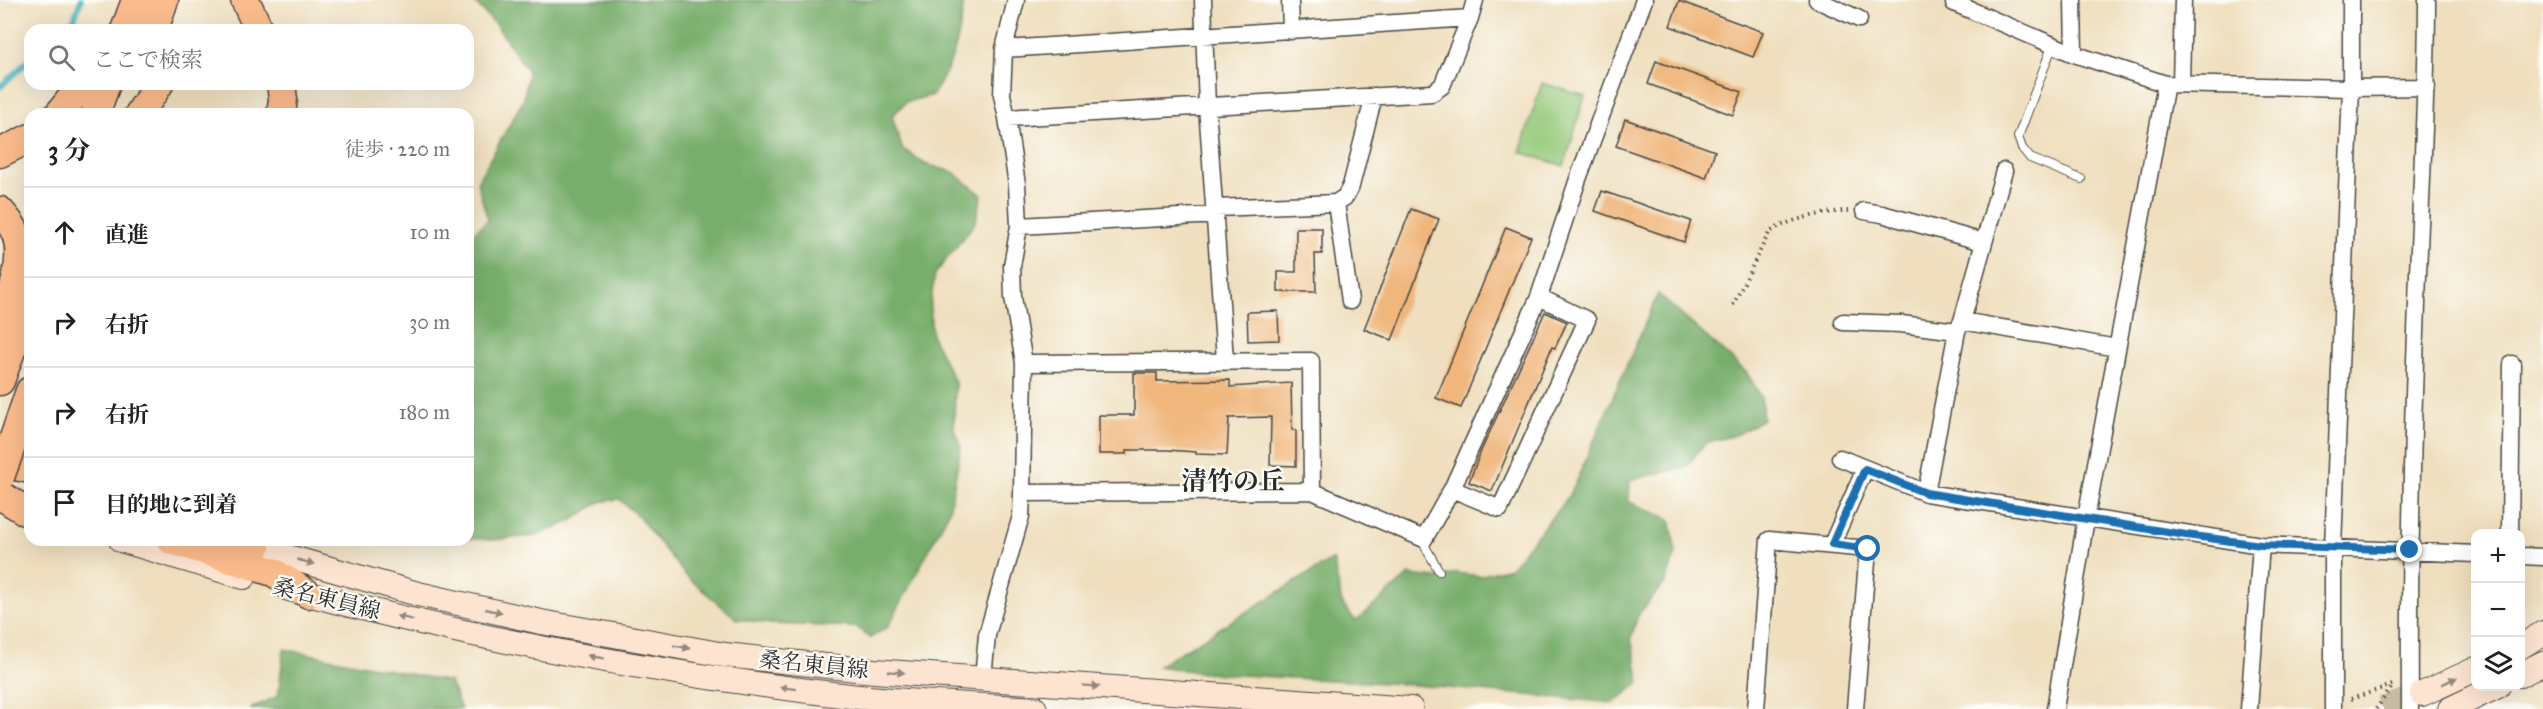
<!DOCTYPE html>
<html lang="ja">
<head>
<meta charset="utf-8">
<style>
  :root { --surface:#fff; --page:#f6f6f6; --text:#202124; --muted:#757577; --line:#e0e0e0 }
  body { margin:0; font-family:"IM FELL Great Primer","Noto Serif JP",serif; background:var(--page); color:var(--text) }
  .controls { position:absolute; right:18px; bottom:18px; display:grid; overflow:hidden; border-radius:12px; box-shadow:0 6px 24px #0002 }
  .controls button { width:54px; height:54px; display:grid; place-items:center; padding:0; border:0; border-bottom:2px solid var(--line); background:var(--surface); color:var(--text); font:30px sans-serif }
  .stop { position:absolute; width:18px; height:18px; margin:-14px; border:4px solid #1f6fb2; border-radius:50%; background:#fff }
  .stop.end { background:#1f6fb2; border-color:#fff; box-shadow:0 2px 6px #0008 }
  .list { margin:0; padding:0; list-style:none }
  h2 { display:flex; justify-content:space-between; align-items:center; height:78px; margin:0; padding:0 24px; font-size:26px }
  h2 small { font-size:20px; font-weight:400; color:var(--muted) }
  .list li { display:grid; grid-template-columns:39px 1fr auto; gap:18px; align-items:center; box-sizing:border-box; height:90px; padding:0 24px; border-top:2px solid var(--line) }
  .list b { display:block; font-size:22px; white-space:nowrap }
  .list em { font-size:20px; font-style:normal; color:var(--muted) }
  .icon { flex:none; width:33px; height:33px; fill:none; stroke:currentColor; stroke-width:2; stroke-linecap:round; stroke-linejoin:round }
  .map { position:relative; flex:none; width:2543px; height:709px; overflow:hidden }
  .search { position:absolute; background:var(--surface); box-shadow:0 6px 24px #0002; left:24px; top:24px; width:450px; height:66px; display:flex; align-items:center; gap:15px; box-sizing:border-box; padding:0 21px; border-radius:18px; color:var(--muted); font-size:22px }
  .panel { position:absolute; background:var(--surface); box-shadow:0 6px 24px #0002; left:24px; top:108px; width:450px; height:438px; border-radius:18px }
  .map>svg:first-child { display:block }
  .green { fill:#96ca7c; stroke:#607a54; stroke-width:1.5 }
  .forest { fill:#78ae6c; stroke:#526c4c; stroke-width:1.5 }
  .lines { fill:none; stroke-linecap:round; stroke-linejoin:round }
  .stream { stroke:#3eaeb9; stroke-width:6 }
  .building { fill:#f0b67c }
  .secondary-tunnel { stroke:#c8bba1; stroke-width:24; stroke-dasharray:24 12; stroke-linecap:butt }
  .service-casing { stroke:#484641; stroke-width:10 }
  .minor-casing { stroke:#484641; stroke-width:19 }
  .secondary-casing { stroke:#484641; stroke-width:26 }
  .trunk-casing { stroke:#484641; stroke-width:31 }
  .path { stroke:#484641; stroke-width:4; stroke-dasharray:1.5 4.5; stroke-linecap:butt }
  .service { stroke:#fff; stroke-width:8 }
  .minor { stroke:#fff; stroke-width:16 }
  .secondary { stroke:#fde4d1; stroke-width:24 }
  .trunk { stroke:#fbbb8c; stroke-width:28 }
  .trunk-bridge-casing { stroke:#484641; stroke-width:31; stroke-linecap:butt }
  .trunk-bridge { stroke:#fbbb8c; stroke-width:28 }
  .oneway { fill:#94887e }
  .route { stroke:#1f6fb2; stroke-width:8 }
  .labels { text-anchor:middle; stroke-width:4.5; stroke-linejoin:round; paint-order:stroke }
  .street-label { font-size:22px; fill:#2b2b2b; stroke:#fdfcf7 }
  .quarter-label { font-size:26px; font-weight:bold; fill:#2b2b2b; stroke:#fdfcf7 }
</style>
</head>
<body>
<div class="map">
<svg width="2543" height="709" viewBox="0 0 2543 709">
  <rect width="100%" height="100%" fill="#fdfcf7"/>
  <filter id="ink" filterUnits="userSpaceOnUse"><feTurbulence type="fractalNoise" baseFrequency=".0167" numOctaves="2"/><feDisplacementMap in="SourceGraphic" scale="12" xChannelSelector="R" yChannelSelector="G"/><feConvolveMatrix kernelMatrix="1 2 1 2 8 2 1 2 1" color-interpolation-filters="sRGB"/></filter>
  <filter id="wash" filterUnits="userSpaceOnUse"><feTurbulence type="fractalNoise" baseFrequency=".008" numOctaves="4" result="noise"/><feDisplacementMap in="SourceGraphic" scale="24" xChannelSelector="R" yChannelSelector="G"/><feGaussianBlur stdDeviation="1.35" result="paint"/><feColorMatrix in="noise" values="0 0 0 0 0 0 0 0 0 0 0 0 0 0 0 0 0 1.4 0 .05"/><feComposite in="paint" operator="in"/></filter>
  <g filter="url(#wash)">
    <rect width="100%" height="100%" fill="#efdfbe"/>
    <path class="green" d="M1542,83L1585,96L1564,166L1520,152Z"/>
    <path class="forest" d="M472,0H964C959,39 955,61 933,95L906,102L892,116L902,148L925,164L953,172L982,195L975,223L935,274L930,306L932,336L955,382L954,429L961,447L949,512L888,627L870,638L856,627L772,624L737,619L686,576L638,516L619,499L600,502L571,521L536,536L492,540L468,538V238L488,220L477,182L524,99L528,71L496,25Z
      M1658,294L1747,373L1761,397L1763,419L1738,434L1705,443L1686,467L1630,480L1629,502L1670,519L1676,553L1666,581L1638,615L1631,638L1640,682L1614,703L1403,684L1204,673L1158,666L1333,559L1342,604L1356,621L1409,575L1437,578L1456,573L1479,576L1510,568L1570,495Z
      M284,649L450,682L461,709H250L278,696Z"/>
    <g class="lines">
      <path class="stream" d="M62,30L74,19L81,0
        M0,87L30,59"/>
    </g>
    <g id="blocks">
      <path class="building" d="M1679,1L1763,32L1753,57L1670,26Z
        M1656,61L1742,92L1733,115L1648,84Z
        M1625,119L1715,151L1706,178L1616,146Z
        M1602,191L1691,221L1684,242L1595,211Z
        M1411,209L1439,219L1392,340L1364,329Z
        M1506,227L1531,237L1461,408L1436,398Z
        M1296,228H1322V254H1315L1316,292H1278V272H1296Z
        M1278,311L1279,340L1248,341L1247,312Z
        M1545,312L1567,322L1555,348L1552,347L1492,491L1469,482L1481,451Z
        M1134,373H1157V381L1230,380V387L1291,383L1292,430H1296V466L1270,465L1271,417L1229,418L1227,455L1196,454V452L1167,450H1127V454H1099V415H1134Z"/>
    </g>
  </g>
  <g filter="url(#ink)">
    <use href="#blocks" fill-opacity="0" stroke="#484641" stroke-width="1.5"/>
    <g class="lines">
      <path class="secondary-tunnel" d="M2383,709L2422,694"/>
      <defs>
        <path id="service" d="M2053,44L2018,137L2022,148L2030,158L2081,179
          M1424,539L1426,548L1439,571"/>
        <path id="minor" d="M1203,0L1207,106L1225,360
          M1290,0L1291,31
          M1817,0L1859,19
          M1955,0L1954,3L2074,54L2166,84L2351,88L2427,87
          M2073,0L2074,54
          M1004,49L1470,18
          M2181,84L2183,0
          M1007,118L1432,93L1442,86L1470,18L1475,0
          M1336,203L1350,301
          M1216,208L1336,203L1345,197L1351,186L1374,96
          M1864,211L1882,214L1983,242
          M1019,226L1216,215
          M1962,321L2004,171
          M1843,322L1901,324L1957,331
          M2117,348L1962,321L1957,331L1926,493L2261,545L2476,554
          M1024,363L1311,361L1312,491
          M1840,458L1926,493
          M1452,489L1500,509L1587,320L1539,297
          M1022,493L1312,491L1424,539L1452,489L1539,297L1578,179L1644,0
          M2510,534L2512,364
          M1832,544L1865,469
          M2520,556L2543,557
          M983,678L987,635L1021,516L1022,493L1024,363L1013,297L1012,266L1019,226L1017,185L1007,118L1002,95L1004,49L1016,0
          M1756,709L1769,540L1868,549L1855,709
          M2055,709L2086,518L2166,84
          M2249,709L2261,545
          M2333,709V547L2351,88V0
          M2410,709C2409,574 2412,439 2417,304C2420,203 2427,102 2427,0"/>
        <path id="secondary" d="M121,540L244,577
          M229,540L418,594L541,622L725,655L874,671L1411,709
          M289,589C475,640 667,675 858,697C917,703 976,705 1035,709
          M2520,647L2543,633
          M2520,675L2543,663
          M2422,694L2476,669
          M2450,709L2498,686"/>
        <path id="trunk" d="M245,0L259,30
          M125,30L136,0
          M154,30L164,0
          M59,114L83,84
          M95,114L106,84
          M139,114L159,84
          M281,114L283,99L281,84
          M0,153L30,138
          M0,211C6,218 13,225 16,234C27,262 8,305 0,332
          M0,381L25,312
          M13,441L30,391
          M0,464L2,463L30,469
          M0,495L29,513
          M171,540L273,572L308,594
          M248,540L256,547"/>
      </defs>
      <use href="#service" class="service-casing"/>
      <use href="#minor" class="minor-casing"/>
      <use href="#secondary" class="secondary-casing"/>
      <use href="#trunk" class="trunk-casing"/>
      <path class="path" d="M1733,305L1769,233C1784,220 1828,211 1848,211
        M2351,699L2392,685
        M2376,709L2392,687"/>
      <use href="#service" class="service"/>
      <use href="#minor" class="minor"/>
      <use href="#secondary" class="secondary"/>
      <use href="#trunk" class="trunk"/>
      <defs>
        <path id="trunk-bridge" d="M0,477L13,441"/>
      </defs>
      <use href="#trunk-bridge" class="trunk-bridge-casing"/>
      <use href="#trunk-bridge" class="trunk-bridge"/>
    </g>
    <defs><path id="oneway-solid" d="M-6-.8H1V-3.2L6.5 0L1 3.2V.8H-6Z" transform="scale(1.5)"/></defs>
    <g class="oneway">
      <use href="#oneway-solid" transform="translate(306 562) rotate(16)"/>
      <use href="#oneway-solid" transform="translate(494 611) rotate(13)"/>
      <use href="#oneway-solid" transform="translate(405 618) rotate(-166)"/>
      <use href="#oneway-solid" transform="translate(682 647) rotate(10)"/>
      <use href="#oneway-solid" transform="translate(596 657) rotate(-170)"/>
      <use href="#oneway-solid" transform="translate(896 672) rotate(4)"/>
      <use href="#oneway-solid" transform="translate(2449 681) rotate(-25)"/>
      <use href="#oneway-solid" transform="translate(1091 686) rotate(4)"/>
      <use href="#oneway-solid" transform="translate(788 688) rotate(-173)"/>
    </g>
  </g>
  <g class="lines" filter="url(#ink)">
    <path class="route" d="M1868,549L1832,544L1865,469L1926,493L2186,535L2261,545L2410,550"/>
  </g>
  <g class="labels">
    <g class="street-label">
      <text transform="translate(327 598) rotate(14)" y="8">桑名東員線</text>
      <text transform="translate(814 664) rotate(6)" y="8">桑名東員線</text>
    </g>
    <g class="quarter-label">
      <text x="1233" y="490">清竹の丘</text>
    </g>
  </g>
</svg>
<div class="controls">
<button>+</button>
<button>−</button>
<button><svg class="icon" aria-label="layers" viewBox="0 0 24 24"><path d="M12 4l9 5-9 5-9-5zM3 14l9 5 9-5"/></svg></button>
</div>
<div class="stop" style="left:1868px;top:549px"></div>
<div class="stop end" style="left:2410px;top:550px"></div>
<div class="search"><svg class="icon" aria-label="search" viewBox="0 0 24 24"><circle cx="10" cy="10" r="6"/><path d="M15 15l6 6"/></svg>ここで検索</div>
<section class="panel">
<h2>3 分<small>徒歩 · 220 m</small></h2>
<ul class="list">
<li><svg class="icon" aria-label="ahead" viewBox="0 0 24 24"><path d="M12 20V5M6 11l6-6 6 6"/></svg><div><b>直進</b></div><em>10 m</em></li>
<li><svg class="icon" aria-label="right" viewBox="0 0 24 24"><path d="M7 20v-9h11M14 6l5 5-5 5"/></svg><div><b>右折</b></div><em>30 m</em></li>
<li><svg class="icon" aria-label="right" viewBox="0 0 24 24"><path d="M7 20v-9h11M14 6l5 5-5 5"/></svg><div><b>右折</b></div><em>180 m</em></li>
<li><svg class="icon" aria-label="arrive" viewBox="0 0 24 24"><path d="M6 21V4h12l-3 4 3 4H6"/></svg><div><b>目的地に到着</b></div></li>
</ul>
</section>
</div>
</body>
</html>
